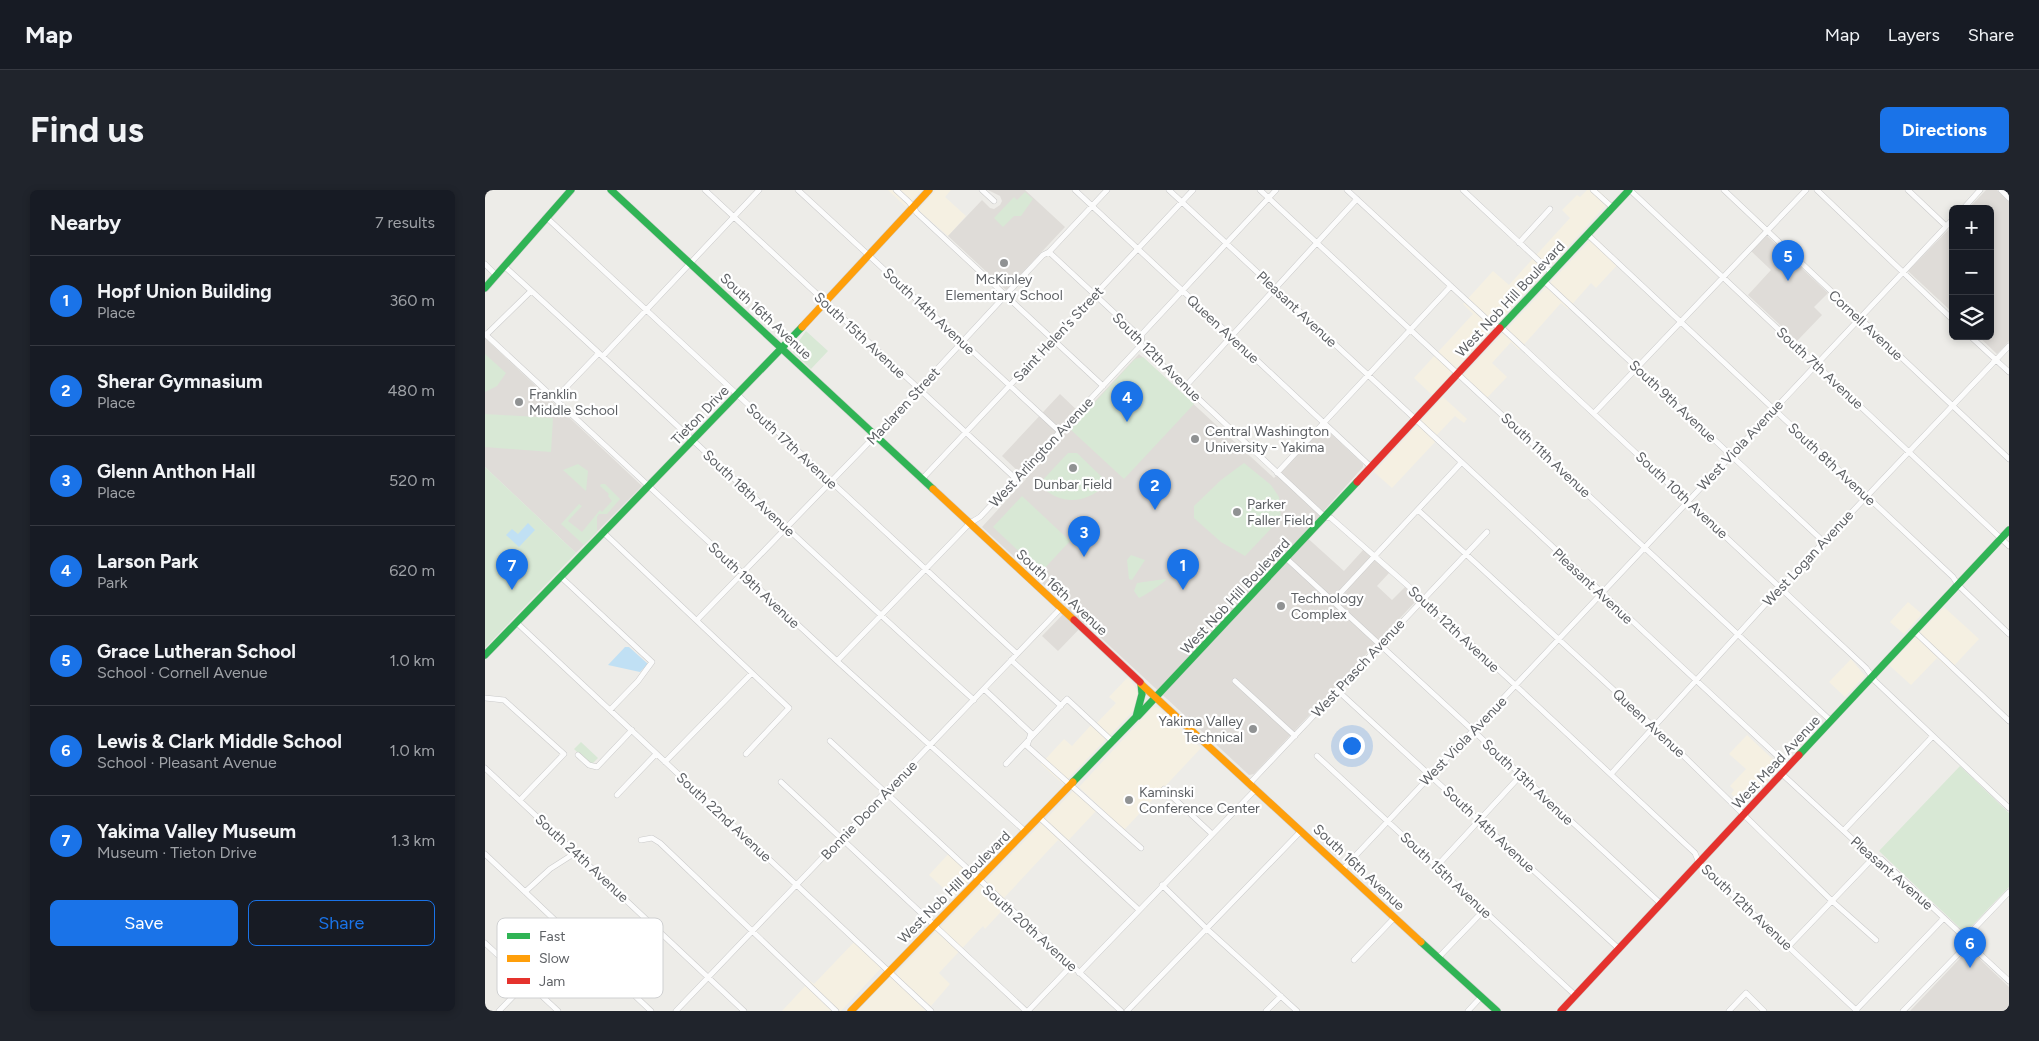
<!DOCTYPE html>
<html lang="en">
<head>
<meta charset="utf-8">
<style>
  :root { --surface:#171b24; --page:#20242c; --text:#f1f3f6; --muted:#9ea1a6; --line:#363941; --accent:#1a73e8 }
  body { margin:0; font-family:Figtree,sans-serif; background:var(--page); color:var(--text) }
  .controls { position:absolute; right:15px; top:15px; display:grid; overflow:hidden; border-radius:8px; box-shadow:0 2px 8px #0003 }
  .controls button { width:45px; height:45px; display:grid; place-items:center; padding:0; border:0; border-bottom:1px solid var(--line); background:var(--surface); color:var(--text); font:25px sans-serif }
  .you { position:absolute; left:866px; top:555px; width:18px; height:18px; margin:-12px; border:4px solid #fff; border-radius:50%; background:#1a73e8; box-shadow:0 0 0 8px #1a73e833 }
  .badge { display:grid; place-items:center; width:32px; height:32px; border-radius:50%; background:var(--accent); color:#fff; font-size:16px; font-weight:700 }
  .pin { position:absolute; translate:-50% -41px; filter:drop-shadow(0 1px 2px #0008) }
  .pin::after { content:''; position:absolute; top:26px; width:18px; height:15px; background:inherit; clip-path:polygon(0 0,100% 0,50% 100%) }
  .list { margin:0; padding:0; list-style:none }
  h2 { display:flex; justify-content:space-between; align-items:center; height:65px; margin:0; padding:0 20px; font-size:21px }
  h2 small { font-size:16px; font-weight:400; color:var(--muted) }
  .list li { display:grid; grid-template-columns:32px 1fr auto; gap:15px; align-items:center; box-sizing:border-box; height:90px; padding:0 20px; border-top:1px solid var(--line) }
  .list b { display:block; font-size:19px; white-space:nowrap }
  .list p { margin:0; font-size:16px; white-space:nowrap; color:var(--muted) }
  .list em { font-size:16px; font-style:normal; color:var(--muted) }
  .actions { display:flex; gap:10px; padding:15px 20px }
  .actions a { flex:1; padding:11px 0; border:1px solid var(--accent); border-radius:8px; text-align:center; font-size:18px; color:var(--accent) }
  .actions .main { background:var(--accent); color:#fff }
  .icon { flex:none; width:28px; height:28px; fill:none; stroke:currentColor; stroke-width:2; stroke-linecap:round; stroke-linejoin:round }
  .map { position:relative; flex:none; width:1524px; height:821px; overflow:hidden; border-radius:8px }
  header { display:flex; align-items:center; gap:30px; box-sizing:border-box; height:70px; padding:0 25px; background:var(--surface); border-bottom:1px solid var(--line) }
  header strong { font-size:24px }
  nav { display:flex; gap:28px; margin-inline-start:auto; font-size:18px }
  .intro { display:flex; align-items:center; justify-content:space-between; box-sizing:border-box; height:120px; padding:0 30px }
  h1 { margin:0; font-size:35px }
  .button { padding:12px 22px; border-radius:8px; background:var(--accent); color:#fff; font-size:18px; font-weight:700 }
  main { display:flex; gap:30px; padding:0 30px }
  aside { flex:1; background:var(--surface); border-radius:8px; box-shadow:0 2px 8px #0003 }
  .map>svg:first-child { display:block }
  .commercial { fill:#f5f0e2 }
  .education { fill:#dfdcd8 }
  .green { fill:#d8e8d5 }
  .water { fill:#c0e0f4 }
  .lines { fill:none; stroke-linecap:round; stroke-linejoin:round }
  .street-casing { stroke:#cacaca; stroke-width:6 }
  .fast-casing { stroke:#cacac9; stroke-width:8 }
  .slow-casing { stroke:#cacac9; stroke-width:8 }
  .jam-casing { stroke:#cacac9; stroke-width:8 }
  .street { stroke:#fcfcfc; stroke-width:5 }
  .fast { stroke:#30b455; stroke-width:7 }
  .slow { stroke:#ff9f0a; stroke-width:7 }
  .jam { stroke:#e5322d; stroke-width:7 }
  .poi-dot { fill:#909293; stroke:#fff; stroke-width:2 }
  .labels { text-anchor:middle; stroke-width:4.5; stroke-linejoin:round; paint-order:stroke }
  .poi-label { font-size:14px; fill:#5e6165; stroke:#fff; text-anchor:start }
  .street-label { font-size:14px; fill:#5e6165; stroke:#fff }
  .key { fill:#fff; stroke:#cfd0d1; stroke-width:1 }
  .key-label { font-size:14px; fill:#5e6165 }
</style>
</head>
<body>
<header>
<strong>Map</strong>
<nav><a>Map</a><a>Layers</a><a>Share</a></nav>
</header>
<div class="intro"><h1>Find us</h1><a class="button">Directions</a></div>
<main>
<aside>
<h2>Nearby<small>7 results</small></h2>
<ul class="list">
<li><span class="badge">1</span><div><b>Hopf Union Building</b><p>Place</p></div><em>360 m</em></li>
<li><span class="badge">2</span><div><b>Sherar Gymnasium</b><p>Place</p></div><em>480 m</em></li>
<li><span class="badge">3</span><div><b>Glenn Anthon Hall</b><p>Place</p></div><em>520 m</em></li>
<li><span class="badge">4</span><div><b>Larson Park</b><p>Park</p></div><em>620 m</em></li>
<li><span class="badge">5</span><div><b>Grace Lutheran School</b><p>School · Cornell Avenue</p></div><em>1.0 km</em></li>
<li><span class="badge">6</span><div><b>Lewis &amp; Clark Middle School</b><p>School · Pleasant Avenue</p></div><em>1.0 km</em></li>
<li><span class="badge">7</span><div><b>Yakima Valley Museum</b><p>Museum · Tieton Drive</p></div><em>1.3 km</em></li>
</ul>
<div class="actions"><a class="main">Save</a><a>Share</a></div>
</aside>
<div class="map">
<svg width="1524" height="821" viewBox="0 0 1524 821">
  <rect width="100%" height="100%" fill="#edece8"/>
  <path class="commercial" d="M403,0H437L421,17Z
    M451,0H466L460,7L481,26L463,46L433,20Z
    M1102,0H1113L1125,11L947,205L929,188L988,124L978,114L1008,81L1024,95L1085,28L1077,20L1092,5L1095,7Z
    M1109,46L1135,72L1111,98L1106,93L1083,119L1076,113L1034,160L1026,152L1007,173L1022,187L999,211L975,189Z
    M958,207L982,229L979,233L970,226L948,249L950,252L907,298L889,282Z
    M1423,412L1437,424L1419,444L1405,432Z
    M1459,417L1494,449L1465,480L1452,468L1426,495L1404,475Z
    M1366,469L1380,486L1360,507L1344,492Z
    M643,487L653,501L654,510L650,519L578,594L556,574L579,549L587,556L606,535L608,537L631,513L624,507Z
    M668,517L674,518L716,558L639,640L594,597Z
    M1262,545L1294,575V578L1259,616L1246,604L1249,600L1245,596L1261,579L1244,564Z
    M588,601L611,621L579,655L573,650L519,708L524,713L500,739L498,736L454,783L465,794L446,816L412,786V782Z
    M467,660L492,684L468,707L444,685Z
    M372,749L399,775L356,821H297L325,791L329,794Z
    M405,786L441,821H372Z"/>
  <path class="education" d="M503,0H540L580,37L521,100L463,46L497,10L505,18L509,19L515,15L517,11L515,6Z
    M1501,0H1512L1524,11V151L1512,164L1493,146H1505V19H1483Z
    M1468,35V123L1423,81Z
    M1281,45L1343,103L1329,117L1337,125L1312,151L1263,105L1286,80L1266,61Z
    M0,148L157,296L91,363L0,277Z
    M654,164L789,288L838,236L878,274V277L818,344L859,381L879,359L904,383L892,396L907,410L920,397L931,407V411L769,584L764,585L600,433L573,461L557,446L584,418L497,337L541,289L517,266L575,204L597,225Z
    M1484,759L1524,797V821H1425Z"/>
  <path class="green" d="M540,2L548,9L536,26H529L518,37L509,28L529,7L532,10Z
    M321,141L343,161L326,179L308,162L309,158Z
    M0,164L21,183L12,196L0,202Z
    M658,167L709,214L639,289L585,239L650,169Z
    M0,224L68,228L66,262L0,257Z
    M583,263H592L623,293C601,314 576,317 554,294Z
    M759,273L786,295L794,307L796,328L760,366L736,352L709,328V316L736,290Z
    M93,274L103,281L101,301L78,280Z
    M0,277L91,363L0,458Z
    M116,294H120L135,309L122,324H114L112,327V342L99,355L76,334L94,314L97,316L83,331L97,342L115,320L117,322L127,311L123,306L124,304L115,296Z
    M537,306L585,351L556,382L508,337Z
    M646,365L660,370L647,390L644,389L642,370Z
    M680,389L681,390C677,394 659,406 654,408L649,401L652,393Z
    M96,552L113,568L106,575L89,559Z
    M1475,576L1524,623V697L1481,742L1477,740L1394,661Z"/>
  <path class="water" d="M43,333L50,340L34,357L21,345L27,339L33,344Z
    M140,457H144L163,474L155,482L123,475Z"/>
  <g class="lines">
    <defs>
      <path id="street" d="M220,0L531,289
        M313,0L575,242
        M411,0L424,12L432,23L618,196
        M497,0L509,11
        M590,0L886,277
        M684,0L1299,572L1297,584L1388,668L1396,669L1476,744L1481,751L1524,791
        M775,0L1346,531
        M862,0L1007,134L1016,137L1381,478L1390,491L1524,618
        M978,0L1067,83
        M1108,0L1128,18
        M1145,0L1524,356
        M1239,0L1524,269
        M1332,0L1468,130
        M1423,0L1461,36
        M1516,0L1524,8
        M1478,19L1495,0
        M61,27L532,464
        M1103,45L1468,387L1473,395L1524,444
        M1034,53L1065,19
        M564,62L652,144L656,155L840,327L846,328L938,409L1210,663L1214,673L1372,821
        M0,74L11,85
        M19,76C177,219 330,367 489,510
        M1059,91L1339,352
        M0,144L352,471L541,642
        M1,145L46,101
        M1485,146L1524,182
        M118,166L274,0
        M700,197L872,9
        M70,209L114,163
        M1109,223L1321,0
        M792,283L966,96
        M438,288L708,0
        M933,320L1169,537L1347,711L1391,750
        M119,343L304,518L261,564
        M801,368L1175,713
        M76,387L167,472L153,491L125,520
        M848,411L976,273
        M212,430L391,245L542,82L558,65L564,62L622,0
        M32,433L446,821
        M1429,441L1524,531
        M526,470L576,516
        M352,471L485,333L495,327L656,155L657,144L791,0
        M750,491L810,546
        M499,499L546,543L542,556L656,658
        M852,500L1133,758
        M0,508L19,510L79,564L35,610
        M345,551L636,821
        M93,565L104,575L112,577L147,540
        M832,566L1090,805
        M180,572L267,483
        M521,574L582,509L628,552
        M0,578L259,821
        M1126,584L1296,397L1524,156
        M296,592L541,821
        M765,593L1002,342
        M679,599L727,644
        M132,605L171,564
        M555,628L654,720
        M1359,640L1447,547
        M156,650L167,648L175,653L351,821
        M0,664L166,821
        M952,676L1036,585
        M858,679L1468,29
        M677,695L722,739L812,821
        M40,702L65,679L90,663
        M0,753L73,821
        M1303,757L1388,668
        M954,767L999,720
        M869,770L910,727
        M594,783L771,599
        M1371,820L1459,728
        M14,821L42,792
        M191,821L576,418
        M543,821L587,775
        M642,821L816,641
        M781,821L796,806
        M983,821L996,807
        M1244,821L1261,803L1279,821
        M1418,821L1480,757L1485,743L1524,702"/>
      <path id="fast" d="M126,0L448,299
        M0,98L86,0
        M1015,138L1144,0
        M0,465L317,137
        M653,526L872,292
        M1314,565L1524,340
        M588,592L651,527L657,504L656,494
        M936,752L1012,821"/>
      <path id="slow" d="M317,137L444,0
        M448,299L589,430
        M656,494L936,752
        M366,821L588,592"/>
      <path id="jam" d="M872,292L1015,138
        M589,430L655,492
        M1076,821L1314,565"/>
    </defs>
    <use href="#street" class="street-casing"/>
    <use href="#fast" class="fast-casing"/>
    <use href="#slow" class="slow-casing"/>
    <use href="#jam" class="jam-casing"/>
    <use href="#street" class="street"/>
    <use href="#fast" class="fast"/>
    <use href="#slow" class="slow"/>
    <use href="#jam" class="jam"/>
  </g>
  <g class="poi-dot">
    <circle cx="519" cy="73" r="5"/>
    <circle cx="34" cy="212" r="5"/>
    <circle cx="710" cy="249" r="5"/>
    <circle cx="588" cy="278" r="5"/>
    <circle cx="752" cy="322" r="5"/>
    <circle cx="796" cy="416" r="5"/>
    <circle cx="768" cy="539" r="5"/>
    <circle cx="644" cy="610" r="5"/>
  </g>
  <g class="labels">
    <g class="poi-label">
      <text x="519" y="94" text-anchor="middle">McKinley<tspan x="519" dy="16">Elementary School</tspan></text>
      <text x="44" y="209">Franklin<tspan x="44" dy="16">Middle School</tspan></text>
      <text x="720" y="246">Central Washington<tspan x="720" dy="16">University - Yakima</tspan></text>
      <text x="588" y="299" text-anchor="middle">Dunbar Field</text>
      <text x="762" y="319">Parker<tspan x="762" dy="16">Faller Field</tspan></text>
      <text x="806" y="413">Technology<tspan x="806" dy="16">Complex</tspan></text>
      <text x="758" y="536" text-anchor="end">Yakima Valley<tspan x="758" dy="16">Technical</tspan></text>
      <text x="654" y="607">Kaminski<tspan x="654" dy="16">Conference Center</tspan></text>
    </g>
    <g class="street-label">
      <text transform="translate(1025 109) rotate(-47)" y="5">West Nob Hill Boulevard</text>
      <text transform="translate(812 119) rotate(43)" y="5">Pleasant Avenue</text>
      <text transform="translate(444 121) rotate(43)" y="5">South 14th Avenue</text>
      <text transform="translate(281 126) rotate(43)" y="5">South 16th Avenue</text>
      <text transform="translate(1381 135) rotate(43)" y="5">Cornell Avenue</text>
      <text transform="translate(738 139) rotate(43)" y="5">Queen Avenue</text>
      <text transform="translate(573 144) rotate(-47)" y="5">Saint Helen's Street</text>
      <text transform="translate(375 145) rotate(43)" y="5">South 15th Avenue</text>
      <text transform="translate(672 167) rotate(45)" y="5">South 12th Avenue</text>
      <text transform="translate(1335 178) rotate(43)" y="5">South 7th Avenue</text>
      <text transform="translate(1188 211) rotate(43)" y="5">South 9th Avenue</text>
      <text transform="translate(418 216) rotate(-47)" y="5">Maclaren Street</text>
      <text transform="translate(215 225) rotate(-46)" y="5">Tieton Drive</text>
      <text transform="translate(1255 255) rotate(-47)" y="5">West Viola Avenue</text>
      <text transform="translate(307 256) rotate(43)" y="5">South 17th Avenue</text>
      <text transform="translate(556 262) rotate(-47)" y="5">West Arlington Avenue</text>
      <text transform="translate(1061 265) rotate(43)" y="5">South 11th Avenue</text>
      <text transform="translate(1347 274) rotate(43)" y="5">South 8th Avenue</text>
      <text transform="translate(264 303) rotate(43)" y="5">South 18th Avenue</text>
      <text transform="translate(1197 305) rotate(43)" y="5">South 10th Avenue</text>
      <text transform="translate(1323 368) rotate(-47)" y="5">West Logan Avenue</text>
      <text transform="translate(269 395) rotate(43)" y="5">South 19th Avenue</text>
      <text transform="translate(1108 396) rotate(43)" y="5">Pleasant Avenue</text>
      <text transform="translate(577 402) rotate(43)" y="5">South 16th Avenue</text>
      <text transform="translate(750 406) rotate(-47)" y="5">West Nob Hill Boulevard</text>
      <text transform="translate(969 439) rotate(43)" y="5">South 12th Avenue</text>
      <text transform="translate(873 478) rotate(-47)" y="5">West Prasch Avenue</text>
      <text transform="translate(1164 533) rotate(43)" y="5">Queen Avenue</text>
      <text transform="translate(978 551) rotate(-46)" y="5">West Viola Avenue</text>
      <text transform="translate(1291 572) rotate(-47)" y="5">West Mead Avenue</text>
      <text transform="translate(1043 592) rotate(43)" y="5">South 13th Avenue</text>
      <text transform="translate(384 620) rotate(-46)" y="5">Bonnie Doon Avenue</text>
      <text transform="translate(239 627) rotate(43)" y="5">South 22nd Avenue</text>
      <text transform="translate(1004 639) rotate(43)" y="5">South 14th Avenue</text>
      <text transform="translate(97 668) rotate(43)" y="5">South 24th Avenue</text>
      <text transform="translate(874 677) rotate(43)" y="5">South 16th Avenue</text>
      <text transform="translate(1407 683) rotate(41)" y="5">Pleasant Avenue</text>
      <text transform="translate(961 685) rotate(43)" y="5">South 15th Avenue</text>
      <text transform="translate(469 697) rotate(-45)" y="5">West Nob Hill Boulevard</text>
      <text transform="translate(1262 717) rotate(43)" y="5">South 12th Avenue</text>
      <text transform="translate(545 738) rotate(42)" y="5">South 20th Avenue</text>
    </g>
  </g>
  <rect x="12" y="728" width="166" height="80" rx="8" class="key"/>
  <rect x="22" y="743" width="23" height="6" fill="#30b455"/>
  <rect x="22" y="765" width="23" height="7" fill="#ff9f0a"/>
  <rect x="22" y="788" width="23" height="6" fill="#e5322d"/>
  <g class="key-label">
    <text x="54" y="751">Fast</text>
    <text x="54" y="773">Slow</text>
    <text x="54" y="796">Jam</text>
  </g>
</svg>
<div class="controls">
<button>+</button>
<button>−</button>
<button><svg class="icon" aria-label="layers" viewBox="0 0 24 24"><path d="M12 4l9 5-9 5-9-5zM3 14l9 5 9-5"/></svg></button>
</div>
<div class="you"></div>
<div class="pin badge" style="left:698px;top:400px">1</div>
<div class="pin badge" style="left:670px;top:320px">2</div>
<div class="pin badge" style="left:599px;top:367px">3</div>
<div class="pin badge" style="left:642px;top:232px">4</div>
<div class="pin badge" style="left:1303px;top:91px">5</div>
<div class="pin badge" style="left:1485px;top:778px">6</div>
<div class="pin badge" style="left:27px;top:400px">7</div>
</div>
</main>
</body>
</html>
